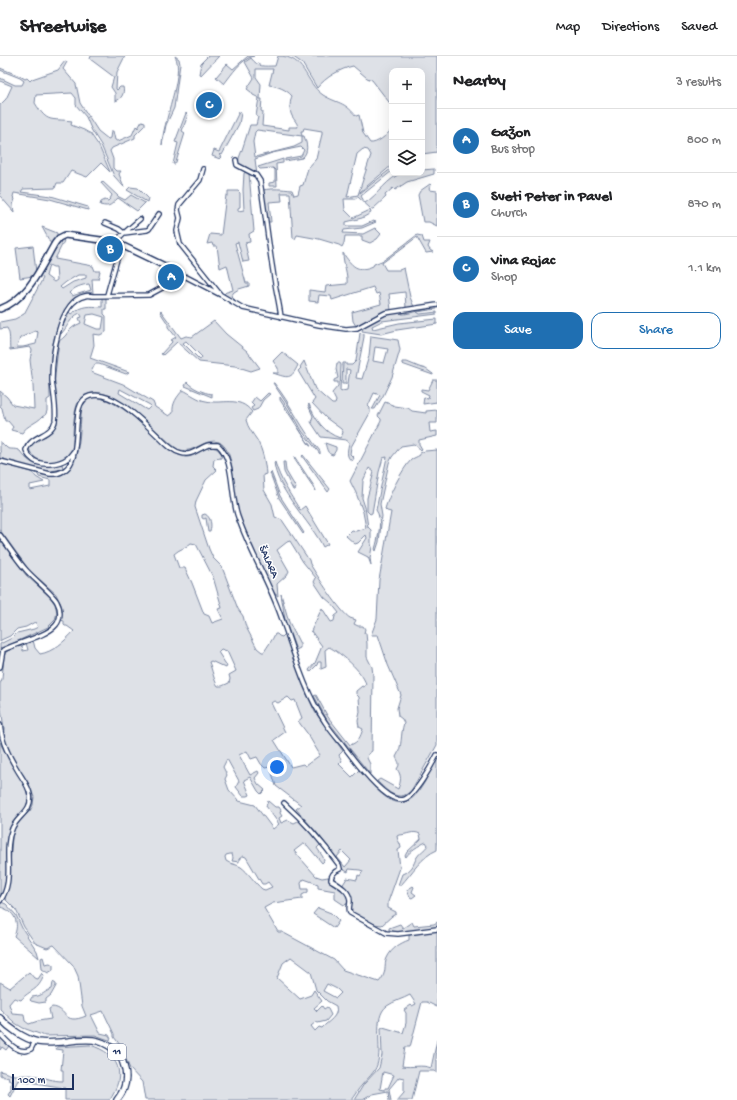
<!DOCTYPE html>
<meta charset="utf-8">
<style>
body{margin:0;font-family:"Gochi Hand",sans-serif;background:#f6f6f6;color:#202124}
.controls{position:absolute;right:12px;top:12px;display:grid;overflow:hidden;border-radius:8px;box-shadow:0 4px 16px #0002}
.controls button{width:36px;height:36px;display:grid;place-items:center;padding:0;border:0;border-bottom:1px solid #e0e0e0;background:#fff;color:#202124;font:20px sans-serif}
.scale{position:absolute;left:12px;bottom:10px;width:62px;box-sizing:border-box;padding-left:4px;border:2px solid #1b2f5e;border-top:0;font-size:11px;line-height:14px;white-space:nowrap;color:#1b2f5e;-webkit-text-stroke:3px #fff;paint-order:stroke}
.you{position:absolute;left:277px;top:711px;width:14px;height:14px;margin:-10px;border:3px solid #fff;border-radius:50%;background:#1a73e8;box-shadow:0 0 0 6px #1a73e833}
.badge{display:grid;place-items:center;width:26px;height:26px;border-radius:50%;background:#1f6fb2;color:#fff;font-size:13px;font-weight:700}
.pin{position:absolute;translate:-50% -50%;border:2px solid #fff;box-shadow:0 1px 4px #0006}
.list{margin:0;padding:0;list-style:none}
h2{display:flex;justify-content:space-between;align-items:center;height:52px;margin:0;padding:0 16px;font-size:17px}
h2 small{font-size:13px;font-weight:400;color:#757577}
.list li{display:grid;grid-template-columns:26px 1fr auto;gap:12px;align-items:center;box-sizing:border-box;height:64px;padding:0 16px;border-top:1px solid #e0e0e0}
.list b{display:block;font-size:15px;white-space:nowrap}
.list p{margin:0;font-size:13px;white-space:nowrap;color:#757577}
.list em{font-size:13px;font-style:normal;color:#757577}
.actions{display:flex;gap:8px;padding:12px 16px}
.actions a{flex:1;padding:9px 0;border:1px solid #1f6fb2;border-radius:12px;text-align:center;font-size:14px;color:#1f6fb2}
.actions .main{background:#1f6fb2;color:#fff}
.icon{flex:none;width:22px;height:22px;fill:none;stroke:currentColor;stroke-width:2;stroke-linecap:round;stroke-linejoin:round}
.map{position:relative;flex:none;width:437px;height:1044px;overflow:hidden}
header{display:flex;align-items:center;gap:24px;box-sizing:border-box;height:56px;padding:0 20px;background:#fff;border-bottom:1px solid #e0e0e0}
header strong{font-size:19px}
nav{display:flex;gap:22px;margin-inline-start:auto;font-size:14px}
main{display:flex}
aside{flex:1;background:#fff}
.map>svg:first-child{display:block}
.green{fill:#dee1e7;stroke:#7c88a2;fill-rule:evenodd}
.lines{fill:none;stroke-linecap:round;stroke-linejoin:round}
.street-casing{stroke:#1b2f5e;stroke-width:6}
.secondary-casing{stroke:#1b2f5e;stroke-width:8}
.primary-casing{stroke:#1b2f5e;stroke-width:8}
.street{stroke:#fff;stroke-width:3.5}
.secondary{stroke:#fff;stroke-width:5}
.primary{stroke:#fff;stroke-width:5.5}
.labels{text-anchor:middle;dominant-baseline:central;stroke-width:3;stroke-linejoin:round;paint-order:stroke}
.shield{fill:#fff;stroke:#5f6d8e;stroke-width:1}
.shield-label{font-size:10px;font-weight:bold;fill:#1b2f5e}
.street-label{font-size:11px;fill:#1b2f5e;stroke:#fff}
</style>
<header>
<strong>Streetwise</strong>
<nav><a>Map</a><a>Directions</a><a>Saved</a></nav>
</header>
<main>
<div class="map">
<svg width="437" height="1044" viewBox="0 0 437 1044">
<rect width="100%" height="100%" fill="#fff"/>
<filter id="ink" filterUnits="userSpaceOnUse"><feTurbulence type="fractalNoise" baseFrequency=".025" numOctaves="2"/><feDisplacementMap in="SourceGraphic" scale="8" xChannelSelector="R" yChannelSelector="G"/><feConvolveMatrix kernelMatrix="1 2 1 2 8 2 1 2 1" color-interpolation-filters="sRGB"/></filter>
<g filter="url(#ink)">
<!-- green -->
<path class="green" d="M91 0H125L117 16 116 33 117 34 120 31H123C125 37 121 44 115 45V37L111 31 114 21 90 3Z
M175 0 179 3 180 8 174 52 166 69 162 89C162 68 185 17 175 0Z
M208 0H219L201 19 199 18 201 7Z
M248 0H254C241 3 232 18 224 28L216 21 227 8 233 13Z
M278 0C306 0 304 26 323 39 338 48 344 45 356 60L359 59 363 77 370 87C377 88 387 79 392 73V109L360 136V137L392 112V115L361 140 365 147C378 139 388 121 403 117 408 116 416 117 422 117V114L434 113V118L407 126 395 134 393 132 385 139 386 141 373 153H371L358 141 355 143H344L345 154 353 162 370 154 371 157 362 162 346 166V170H362L373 165 376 166 362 172 344 174 343 177 363 178 375 172 381 178 377 183 370 187 362 184V180H345L344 187 342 191 339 189 319 183 297 179 295 183 293 182 290 137H281L282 145 269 146 271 166H267L263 134C273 132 282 133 292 134L294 139 298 138 300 130 303 129 308 112 316 103 322 78V75L304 72 303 75H301L302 80H304C307 88 309 96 302 102L285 105V103L301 100 304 94 301 91 272 97 255 103 257 119 238 109 239 102 242 94 250 69H256L258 61 256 60 259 42 253 39 251 36 247 33 254 22 245 6 251 2C259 12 263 10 275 10ZM256 13H273L269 29C277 30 286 33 292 40 290 44 289 55 292 60 294 64 297 66 298 71H289V74L262 70 263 56 261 55 262 43H260L261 28 256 21ZM257 74 302 80V87L294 91 255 101 253 86 255 76ZM363 93 368 94 371 99 358 139 347 141 357 98Z
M292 0H437V96L422 98V15H392V50L372 24 367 22 353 10C340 13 326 21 317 32L302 7Z
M65 5 67 6 63 13 76 28 80 47 98 75 108 83 110 82 111 75H113L115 84 118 85 132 79 136 70 138 72 142 65 145 66V69L135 79V82L112 92 110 95 113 103V112L116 115H121L119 118 124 131 114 120 101 89 92 75 86 61 76 49V42L72 37 36 39 35 47C48 68 50 62 72 65L71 69 84 74 89 77H90L99 90 110 116 101 107 87 121 71 115 63 127H57L55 132 23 133 21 136 51 140 88 151V154L50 143 14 137 13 141 15 143 13 149 14 156 0 140V49L6 43 12 30 0 25V22L15 29H22L24 25 20 22 0 14V12L20 20 25 23 27 22 30 25 32 23 58 14Z
M239 56 241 57 239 68 222 99 220 98 219 99 222 101 220 103 212 100 214 94 219 96Z
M186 57 188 59 182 75 185 77 176 106 175 108H173L178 87 175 86Z
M283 103V107L276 108 277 130H269V127L275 126V114L273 112 260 113 258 111Z
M247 116 249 117 254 175 249 178 250 186 245 187 249 205 243 206 238 186 235 187 246 227H249V230L239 233 234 236 231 240 235 244 234 245 226 241 224 238 226 236H227L233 234 227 209 220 212 217 190H213L212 187 207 188 210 178 221 179 226 139 228 140V135H238L240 137V151L238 152V155L244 154 243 134 244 117Z
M102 125 119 141 125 144 131 139 145 147 137 155 118 142C111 148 111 152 100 149L101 146 105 144 108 145 110 143 112 139 101 127Z
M430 128 431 129 429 132 430 134 437 135V170L429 166H423L418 139 420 135Z
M130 131 138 132 148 142 147 146 127 134Z
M42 171 57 177V181L52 190Z
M417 179 422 180 424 186H430L428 191 430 194 433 196 426 197 417 181 382 207 386 214H399L404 212 410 241 414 251 406 252 405 236 389 238 391 254 367 264 356 270 353 265 352 256 381 248 379 237 376 238 373 231 332 244 331 240 319 239 318 246 309 245V234L325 236 326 230 347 228C348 217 343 208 343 197 352 210 357 217 373 210L374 208 384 204Z
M62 183 64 185 55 203 93 210 95 215H100L98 223H92L93 237C85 236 82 238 76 243 50 264 49 310 50 342L47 344V355L45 360H43C37 367 27 369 22 377L11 374 13 371 8 365H5L2 352 0 350V335L7 341 13 349 34 353 33 329 30 304 32 294 30 291 10 294C9 286 11 279 7 272L0 273V266L15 263 24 258 42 224 43 222 38 220ZM49 209 53 211H56L57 224 54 226 46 220ZM78 219H86V222L73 226 62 233 60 231 66 226ZM89 228 91 234 72 240 69 237C75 231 81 229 89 228ZM35 275 38 276 36 288 23 291H17L20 282Z
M33 190 36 216 33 220 20 222 16 192Z
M102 241 106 242V253H104V258L106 260V276L100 279 93 278 94 289 90 302 129 316 126 318 99 308H95L91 316 123 328 153 346 155 351 169 360 173 357C172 347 177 341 183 334 190 337 198 344 206 345 222 349 239 339 252 356L246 364C248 372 253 378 257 384 263 395 265 406 266 418L263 419 264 434 272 448 275 461 282 464 309 504 310 508C316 518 341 557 350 562 352 563 354 563 356 564L354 568 358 570H363L365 573 364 577H366L367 588V601L372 611 373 619 372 695 368 698 367 702 370 708V718L327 664 314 640 316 639 328 661 350 689C359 686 360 681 363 673L359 671 358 665 360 656 359 641 356 638V635L362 630 364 631 366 628C362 615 341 597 329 591L325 594 326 611 321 613V606H318L317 609 310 616 309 614 315 607 322 590 311 575 322 552 331 566 334 565 335 560 339 557 331 547 324 541 314 526 316 522 303 506 290 485 287 486 277 494 289 515 287 519 277 528 278 540 275 538C270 530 267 522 263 513 252 490 239 466 235 440 233 426 234 393 219 386 205 381 195 398 179 394 159 381 111 322 85 340 82 342 78 345 77 349 73 361 73 376 73 389 69 409 33 412 29 392L31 388 35 385 49 378 57 368 54 336 55 318 59 285C70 278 66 273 81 267L79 262 82 261 80 257C70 261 68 271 61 278L62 271 68 260 66 259 68 255 71 258C82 249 89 250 102 251ZM94 258 104 261 102 273H97L85 268 87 259ZM120 333 150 349 151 350 147 354 119 337Z
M437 251V253L417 256 420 258 437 256V258L382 265 372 270 373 273 399 267 437 263V268L397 274 381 278 362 275 364 270C378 261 386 258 402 256V258H405Z
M161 255 181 282 186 280 192 281 214 265 226 278 247 295 260 312 251 315 235 310 199 306 177 286 163 299 161 298 172 286 171 284 176 281 168 271V268L160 256ZM186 285 202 301 200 304 183 287Z
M360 277 364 278V281L356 322 362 323 369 300 371 280 398 284 400 294 392 321 383 340 375 353H372L373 352 380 339 374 337 368 350 370 352V357L351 391 350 398 354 402 352 405C345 401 348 393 349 386L346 384 321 381 311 366 313 360 308 349 309 348C315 363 324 377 340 382L342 379 343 376 341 373 326 362 312 347 315 343 298 315 301 312 300 311 304 305 315 333 332 348H335L336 345 332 337 338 330V326H334V324L338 322 336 313 337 307H340L341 309 340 335 342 336V335L347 334 350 314 346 313V328H342L343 307H346V309H352L356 305ZM375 291 388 293 384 307 373 305Z
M282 296 298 309C291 324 288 322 273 317H278V312L273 305Z
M402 306H407L419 311 426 313 433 318V319L402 308Z
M433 324H437V346L423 348 424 341 428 342 429 339 421 335V333L428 334Z
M187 326C192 332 204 337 212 338V341L185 330Z
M274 327C291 348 302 374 320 395V398L302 375 289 351 273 327Z
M268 337 270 338 263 344 258 353 253 355 251 352 254 350 251 347 255 341 260 345Z
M92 341C118 341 152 377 170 394 175 397 179 400 185 401 199 402 210 381 222 398L221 402 214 403 213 410 217 414 206 424 196 445 195 451 209 493 213 502 222 511 238 553 243 560 246 571 257 592 262 596H264C268 589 272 585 275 578H277L279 580 282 581 285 578 304 632 315 656 343 695 339 699 342 705 339 708 352 721 359 714C375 731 397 764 419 735 426 725 431 713 437 702V794C422 800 412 817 401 829H398L402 818C414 813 412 810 417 801 420 796 425 794 428 789L426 786C418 790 411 794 406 801L405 800 407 796 421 783 420 778C413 774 407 779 399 779L397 780C397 785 401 787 401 792L398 794 400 812 388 846V852L396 856V858L392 860 382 869 374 868 352 857 350 854C351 842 353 838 342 830L347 822 357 824 358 819 360 820 363 815 360 814 349 813 348 816 344 814 340 810 336 801 318 778 296 753 301 749 276 730 270 711 265 712 261 708 257 701 251 703 247 695 239 699 250 719 258 715 259 717 255 722 258 728 265 734 261 738 258 735 250 721 244 724 250 739 248 740H243L236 731 239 725 227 703 223 711 227 719 225 723 229 734 239 745 255 749 273 773 279 768 266 750 268 745 275 751H279L281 754 280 757 282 760 279 762 281 767 288 764 294 767 298 765 300 761 321 788 317 792 323 801 324 805 322 807 307 789 303 788 294 795 316 820 322 822 328 821C334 831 343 831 349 843L347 848 344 849 335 843V835L318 832V828L304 823 301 827 302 833H308V836L302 839V843L273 847 264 852 278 876H282L334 904 343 914 379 926C388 916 383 910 387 902 391 893 400 887 409 884V879L437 875V951L427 946H422L410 991H405L402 1010C412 1012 422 1008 431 1012L437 984 436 1004H437V1017L434 1015H419L412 1044H397L404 1036V1022L399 1021 389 1033 391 1044H389L388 1035 372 1038 362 1044H354L364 1028 379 1012 382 999 381 972 383 971 403 977 406 967V957L404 954 411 949 412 950 416 948 410 939C403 943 394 945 387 950 372 961 383 993 377 1009 375 1016 367 1023 362 1029 358 1033 355 1039 351 1044H145L142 1026 130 1013 120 989 114 981V978L103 955 91 959 100 977 109 979 111 983 109 984 95 979 45 980 23 972 15 967 0 953V926L10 932 29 916 34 922 38 923 42 917 44 919C38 936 30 933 21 944L14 942 9 948 12 957 24 958 25 965 29 968 38 965 51 963 49 953 52 951C68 952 62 970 86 960L82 950 78 920 73 909 54 889 47 892 35 887 24 871 16 854 5 843 9 824 12 781 16 769 30 755 33 749 34 741 29 729 7 694 3 681 4 673 0 645V628L2 623 4 600 6 596 12 592 22 590 23 595 28 594 26 587 33 584 35 592 40 598C53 596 65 585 74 575L67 570H65L64 569V565L61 564V549L56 538 29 514 0 474V407L32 416 36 421 44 426 30 429V434L50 430V424L39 421 37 417C43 419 51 422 58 420 83 413 79 370 82 350L85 345ZM191 487 196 488 213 521 222 552 218 553 223 563 212 567 209 560 204 558 192 527 185 512H179L174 498C179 493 186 492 191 487ZM221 593 227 595 236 615 229 619 230 623 229 627 222 630H218C214 625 212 613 209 606L211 605 226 612 227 610 218 596ZM288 641 292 645 295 644 302 662 298 665 307 677 320 699 305 710 303 708 291 711 274 684 285 676 271 647 274 645 278 647ZM342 795 351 804 345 811 337 801ZM230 798H232L233 802 232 805 239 806V803L243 800 246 801 262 828H265L268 826 272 831 265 834 262 833C255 827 248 816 241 811 236 808 230 808 226 805L225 801 226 799ZM291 901 311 916 316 934 327 945 336 950C339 961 328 965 322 972L319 971 315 975 311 970 316 966 318 967 326 965 331 959 327 951 324 953 322 950 317 955 314 952 322 945 314 934 311 939 300 943 277 922 283 907ZM327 928 337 933 341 937 336 942 323 935ZM383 1016 394 1019 388 1032H385V1034L380 1033Z
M280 341C292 356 298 375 311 390H310L280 344Z
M385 346 395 350 408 352 412 355 426 357V355L437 354V367H429L430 376 437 375V380L419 384V388L422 393 421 394 414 388 401 390 392 401 389 407 380 448 382 460 379 486 376 495 375 493C378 483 383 463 376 454L387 401 383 402 379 416 372 457 370 458 367 455V442L374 416 369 412 363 425 362 442 365 451 368 471 371 474V488L372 491 370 502 371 509 368 501 358 496 367 482 366 479 358 487 355 488 346 480 352 474 356 475 366 472 363 456 356 437 350 425 381 365V363L378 360Z
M0 385C2 387 5 390 7 392 11 394 16 392 20 395 23 399 26 403 31 406 40 412 52 410 62 408L63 412C43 421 20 405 0 403V398L1 397 0 395Z
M325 387 336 391V394L333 399C327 398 327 393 325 387Z
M437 394V689L411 735C398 747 387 735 377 725L380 723 398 733C401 725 402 720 397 713 401 707 398 706 396 701 403 690 400 679 404 667L402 663 398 660 397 652 401 639 388 609 378 579H371L377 563 379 524 391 456 387 455 385 453C388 441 402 413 411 404 413 402 417 401 420 399V397L425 395Z
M303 399 330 433 328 436 302 400Z
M294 400 314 430 316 435 295 404Z
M274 406H275C280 424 290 438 300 454L305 450 328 488 323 491C311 466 276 434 274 406Z
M283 406H285L286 415 296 432 295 434H293L284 416Z
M271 416 280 440 304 477 303 478 279 442 270 417Z
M205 458C211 461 212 469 210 476H208L206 462 204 463 202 462V459Z
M0 484 26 519 50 541 55 548 57 556 55 564 48 571 5 591 0 596V588L12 582 17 577 34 573 38 571 35 566 26 571 17 573 10 580 1 584 0 586Z
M281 538 289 566 300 588V592L296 594 285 564Z
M0 686C6 701 27 727 28 741 30 754 15 760 10 771 2 790 12 827 0 841Z
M413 830 414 831 412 836 416 839 412 842 410 841 407 834Z
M1 846 6 848 16 859 22 872 37 895 39 902 14 880C20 867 15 855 0 851V847Z
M318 852 331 857 339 865 334 872 313 858Z
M412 866 414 870 434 868 437 866V872L396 876 389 874V872L400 868 403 872Z
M43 901 45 908 50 907 53 909V914L48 917 42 913 41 902Z
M53 926 56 928V930L51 939 46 943V946L39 947 31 945 30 944 32 941C44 940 44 935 52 933Z
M0 980 9 990 6 994 2 991 0 994Z
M90 989C120 998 127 1019 109 1044H65V1032L18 1024 10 1040 8 1038 11 1033V1024H9L8 1020 4 1021 0 1019V1015C5 1016 10 1019 15 1019 23 1020 29 1018 38 1020 47 1022 52 1025 63 1025V1014H61L63 994 56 993 57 991Z"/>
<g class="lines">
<!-- street casing -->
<g class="street-casing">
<path id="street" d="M236 104 237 109 256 119 260 125C265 155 268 185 273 215 275 231 279 245 281 261
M203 113 200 124 179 149 178 154 180 162 177 175 180 188 220 238
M105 167 119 173 124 177 140 163
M115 186 124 177 147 174 149 173 159 158
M107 239 121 189
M74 395C72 397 70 400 68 402 59 409 39 411 31 402 28 400 27 397 26 394 31 379 52 380 55 365 57 353 53 336 52 324 52 303 58 245 85 240 87 239 91 240 94 240L149 239 162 232 171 213 221 239 243 252 319 269 346 273 357 272 385 257 437 249
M0 405 50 418C93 419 63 347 90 340 114 334 143 366 159 381 165 387 172 395 181 397 192 401 199 391 209 389 212 389 215 389 218 389 235 404 230 440 238 461 249 493 267 523 279 555 293 592 303 633 325 666 330 674 336 681 342 688 354 704 372 728 388 739 393 742 400 745 405 743 415 739 432 709 437 699
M0 479C9 491 17 504 27 515 34 523 54 539 57 546 61 553 61 563 56 569 47 580 17 587 3 594L0 611
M0 669C2 687 9 700 18 715 22 722 29 730 30 739 33 755 17 760 12 773 2 796 16 824 0 845
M284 747C305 766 323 787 339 809L340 813C335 815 331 818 331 824 339 829 350 835 350 845 350 850 348 852 350 857L386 877 398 878 437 873
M0 978C8 986 19 1000 31 993L35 985"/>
</g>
<!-- secondary casing -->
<g class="secondary-casing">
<path id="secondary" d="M0 253C28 243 41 211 55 187L59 182 65 179 115 186 171 213"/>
</g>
<!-- primary casing -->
<g class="primary-casing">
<path id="primary" d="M0 962C9 972 24 983 38 986 57 989 75 982 93 984 107 986 121 996 124 1010 128 1022 125 1034 117 1044"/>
</g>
<!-- street -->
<use href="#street" class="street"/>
<!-- secondary -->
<use href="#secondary" class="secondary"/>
<!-- primary -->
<use href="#primary" class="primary"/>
</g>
</g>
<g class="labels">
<!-- shield labels -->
<rect class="shield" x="108" y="988" width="18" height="16" rx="3"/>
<g class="shield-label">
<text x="117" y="996">11</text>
</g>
<!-- street labels -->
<g class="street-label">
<text transform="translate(268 506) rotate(66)">ŠALARA</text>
</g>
</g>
</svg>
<div class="controls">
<button>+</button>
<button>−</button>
<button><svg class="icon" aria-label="layers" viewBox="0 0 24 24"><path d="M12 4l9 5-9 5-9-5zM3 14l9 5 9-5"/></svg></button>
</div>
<div class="scale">100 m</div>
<div class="you"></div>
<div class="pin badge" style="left:171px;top:221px">A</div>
<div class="pin badge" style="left:110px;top:193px">B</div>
<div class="pin badge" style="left:209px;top:49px">C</div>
</div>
<aside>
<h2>Nearby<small>3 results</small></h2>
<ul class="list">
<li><span class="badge">A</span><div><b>Gažon</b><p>Bus stop</p></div><em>800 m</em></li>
<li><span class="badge">B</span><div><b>Sveti Peter in Pavel</b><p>Church</p></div><em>870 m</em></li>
<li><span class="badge">C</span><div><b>Vina Rojac</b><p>Shop</p></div><em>1.1 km</em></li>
</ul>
<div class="actions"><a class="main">Save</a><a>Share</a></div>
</aside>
</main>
